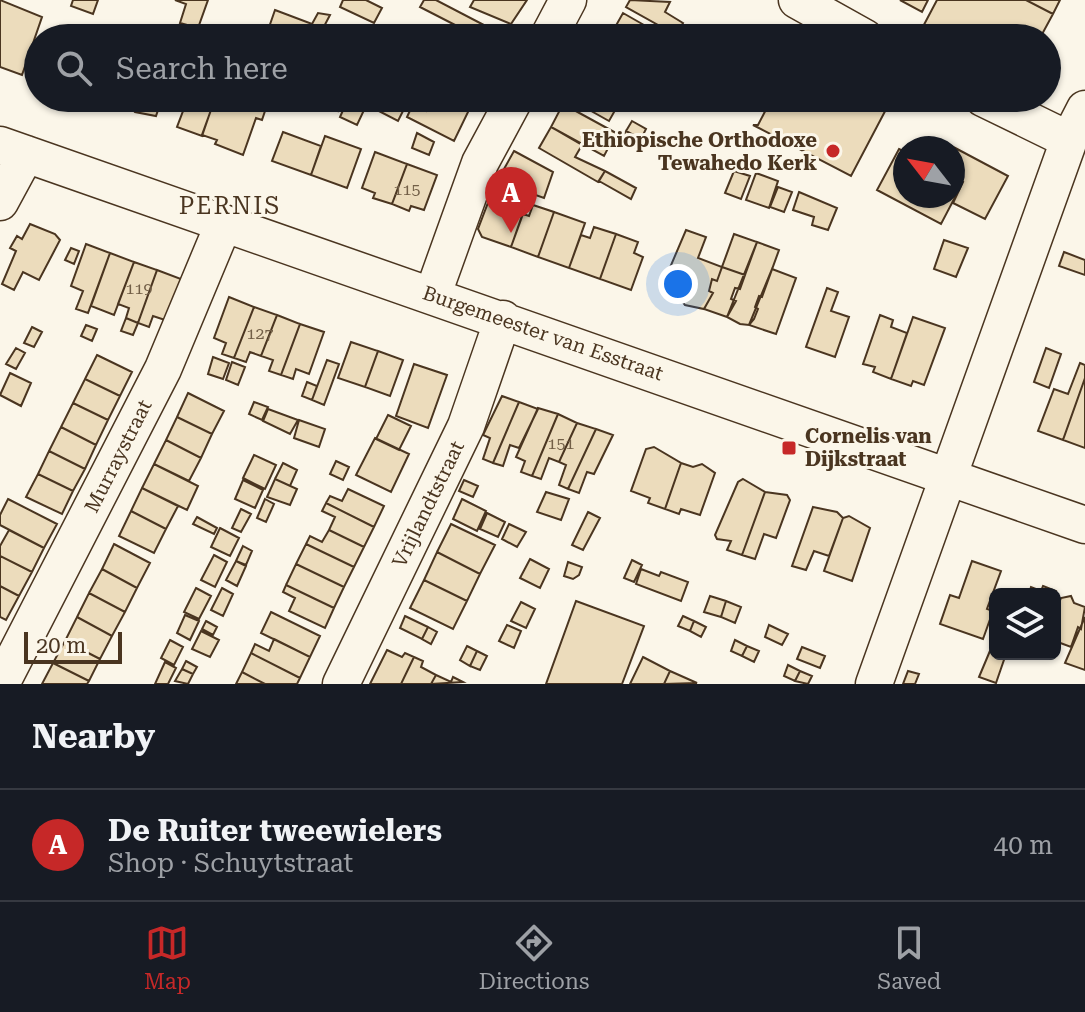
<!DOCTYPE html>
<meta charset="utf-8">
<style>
body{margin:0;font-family:"Roboto Serif",serif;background:#20242c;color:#f1f3f6}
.controls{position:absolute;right:24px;bottom:24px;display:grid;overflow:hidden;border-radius:12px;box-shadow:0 2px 6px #0004}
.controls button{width:72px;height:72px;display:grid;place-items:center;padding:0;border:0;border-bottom:2px solid #363941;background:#171b24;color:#f1f3f6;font:40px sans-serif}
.compass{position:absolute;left:893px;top:136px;width:72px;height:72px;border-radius:50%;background:#171b24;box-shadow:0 2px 6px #0004;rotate:301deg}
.scale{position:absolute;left:24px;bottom:20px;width:98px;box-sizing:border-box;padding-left:8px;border:4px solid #4a3520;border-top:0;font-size:22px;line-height:28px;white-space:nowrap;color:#4a3520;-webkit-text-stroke:6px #fbf6e9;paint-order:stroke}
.you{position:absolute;left:678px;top:284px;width:28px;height:28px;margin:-20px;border:6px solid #fff;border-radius:50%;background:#1a73e8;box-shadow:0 0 0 12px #1a73e833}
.badge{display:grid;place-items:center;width:52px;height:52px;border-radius:50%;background:#c62828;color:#fff;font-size:26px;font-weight:700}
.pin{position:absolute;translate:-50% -66px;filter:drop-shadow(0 2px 4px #0008)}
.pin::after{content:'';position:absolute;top:42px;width:28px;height:24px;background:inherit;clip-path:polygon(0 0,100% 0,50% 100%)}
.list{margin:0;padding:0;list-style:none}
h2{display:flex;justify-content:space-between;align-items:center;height:104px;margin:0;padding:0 32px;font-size:34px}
h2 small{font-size:26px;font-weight:400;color:#9ea1a6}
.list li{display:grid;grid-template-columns:52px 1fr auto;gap:24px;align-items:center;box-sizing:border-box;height:112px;padding:0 32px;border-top:2px solid #363941}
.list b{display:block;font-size:30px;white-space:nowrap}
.list p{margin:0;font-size:26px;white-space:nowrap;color:#9ea1a6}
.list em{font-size:26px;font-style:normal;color:#9ea1a6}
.icon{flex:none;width:44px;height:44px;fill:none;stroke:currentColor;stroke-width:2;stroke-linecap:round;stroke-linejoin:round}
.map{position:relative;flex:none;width:1085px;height:684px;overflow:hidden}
.search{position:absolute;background:#171b24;box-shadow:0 2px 6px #0004;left:24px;right:24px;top:24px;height:88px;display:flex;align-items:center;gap:20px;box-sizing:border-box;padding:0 28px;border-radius:44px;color:#9ea1a6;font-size:30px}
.sheet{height:216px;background:#171b24}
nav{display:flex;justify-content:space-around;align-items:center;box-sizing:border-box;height:112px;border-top:2px solid #363941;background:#171b24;font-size:22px;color:#9ea1a6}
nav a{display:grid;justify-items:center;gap:4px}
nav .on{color:#c62828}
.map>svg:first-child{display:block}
.building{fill:#ecdcbc;stroke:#4a3520;stroke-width:2}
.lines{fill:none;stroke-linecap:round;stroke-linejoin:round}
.minor-casing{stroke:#4a3520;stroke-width:39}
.minor{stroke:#fbf6e9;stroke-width:36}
.poi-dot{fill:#c62828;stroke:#fbf6e9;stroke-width:3}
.labels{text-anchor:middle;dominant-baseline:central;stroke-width:6;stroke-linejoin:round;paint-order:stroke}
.number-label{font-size:16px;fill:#725f47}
.poi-label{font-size:20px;font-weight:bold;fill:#4a3520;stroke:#fbf6e9;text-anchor:end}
.street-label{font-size:20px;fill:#4a3520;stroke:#fbf6e9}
.quarter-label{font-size:24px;letter-spacing:2px;fill:#4a3520;stroke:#fbf6e9}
</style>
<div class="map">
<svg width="1085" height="684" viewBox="0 0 1085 684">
<rect width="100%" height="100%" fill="#fbf6e9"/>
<!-- building -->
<path class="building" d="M0 0 42 17 22 75 0 67Z
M73 0H98L93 14 71 6Z
M175 0H208L198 28 180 23 186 4Z
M343 0H366L382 8 374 23 340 7Z
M424 0H436L505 36 456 38 461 28 420 7Z
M474 0H527L511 24 470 7Z
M630 0 670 2 665 12 683 23 676 35 626 7Z
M900 0H928L922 12Z
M937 0H1026L1053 14 1040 38H922L918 36Z
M1026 0H1060L1053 14Z
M275 10 312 24 318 13 330 15 318 38H282L267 33Z
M623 13 658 33 655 38H609Z
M73 27 98 36 97 38H69Z
M767 27 787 37V38H761Z
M1047 45 1053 48 1059 66 1047 88Z
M105 98H133L126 109Z
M133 98H162L156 116 135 112 130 107Z
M188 98H215L202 136 177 127Z
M319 98H346L338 111Z
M378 98 404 109 398 121 373 108Z
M433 98H446L469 110 454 141 407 117 413 104 426 111Z
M446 98H475L469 110Z
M568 98H622L609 121Z
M772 98H876L886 103 892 98 851 176 753 125H758Z
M215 99H269L262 120 256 118 243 155 215 144 217 140 202 135Z
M348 99 365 108 357 125 340 117Z
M563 104 616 133 604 156 551 127Z
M632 121 646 129 641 139 626 131Z
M551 127 582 145 575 157 605 171 598 182 539 148Z
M626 131 641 139 636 148 621 140Z
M283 132 321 146 311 175 272 161Z
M417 133 434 142 429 155 412 148Z
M325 136 361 149 347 188 311 175Z
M942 141 1008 176 985 219 953 203 963 182 953 177V148H938Z
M899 149 905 152V196H953V177L963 182 941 224 877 190Z
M514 151 553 172 544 198 530 193 511 247 482 237 478 229 494 187Z
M375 152 407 164 392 204 373 198 375 193 362 188Z
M407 164 437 175 424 210 411 206 409 211 392 204Z
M605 171 636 188 631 199 599 181Z
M734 171 750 176 741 199 725 193Z
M756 173 778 181 769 208 746 200Z
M778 187 792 192 784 212 770 207Z
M799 192 837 208 828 230 812 225 814 217 793 210Z
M533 205 554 212 538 257 511 247 523 214 529 216Z
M554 212 585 223 569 268 538 257Z
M30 224 55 234 60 240 39 280 23 272 14 290 2 284 16 251 10 248 17 236 22 239Z
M594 227 616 234 600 279 569 268 581 235 590 238Z
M686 230 706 237 698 258 722 267 717 281 712 279 709 291 713 293 704 309 685 305 682 301 685 291 663 284Z
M616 234 638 242 634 253 643 257 631 290 600 279Z
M734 234 757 242 745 275 722 267Z
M944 240 968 248 956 277 934 269Z
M757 242 779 250 762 297 759 296 755 307 758 309 754 319 749 325 740 324 727 317Z
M86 244 110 253 88 313 76 309 83 291 71 286Z
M71 248 79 251 74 264 65 260Z
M1064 252 1085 260V275L1059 266Z
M110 253 134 262 114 315 91 306Z
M134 262 157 270 138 323 126 318 129 308 118 304Z
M722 267 745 275 740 289 735 288 731 299 736 301 727 317 704 309 713 293 709 291 712 279 717 281Z
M772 269 796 278 776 334 749 325Z
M157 270 181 279 165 320 153 316 149 327 138 323Z
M827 288 838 292 831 311 849 317 835 357 806 347Z
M229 297 254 307 234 358 222 354 226 343 214 338Z
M254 307 277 315 261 356 250 352 246 362 234 358Z
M277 315 300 324 281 375 269 371 273 360 261 356Z
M880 315 893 320 891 327 907 333 891 379 873 372 875 367 863 364Z
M913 317 945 328 924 385 913 381 911 386 891 379Z
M126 318 138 323 133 335 121 331Z
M300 324 324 332 309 374 296 369 293 379 281 375Z
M86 325 97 329 92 341 81 336Z
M32 327 42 332 34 347 24 343Z
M351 342 378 351 365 387 338 378Z
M16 348 25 353 16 369 6 364Z
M1046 348 1061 354 1049 388 1034 382Z
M378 351 403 360 390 396 365 387Z
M97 355 132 372 120 396 85 379Z
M213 357 229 363 223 379 208 374Z
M327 360 339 364 324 405 312 400Z
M232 362 245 367 238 385 226 380Z
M1080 363 1085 365V378L1063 440 1038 431 1054 389 1068 394Z
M414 364 447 375 428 428 396 416Z
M10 373 31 383 21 406 0 395Z
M1085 378V448L1063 440Z
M85 379 120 396 108 420 73 403Z
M307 382 317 386 312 400 302 396Z
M188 393 224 411 212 434 177 417Z
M502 396 519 402 493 463 483 459 490 438 483 435Z
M254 402 268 407 262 420 249 414Z
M519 402 538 409 519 448 510 445 503 466 493 463Z
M73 403 108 420 96 445 61 427Z
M538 408 558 414 532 476 521 472 525 461 516 457Z
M268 409 298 420 290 434 263 421Z
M558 414 577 423 559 462 549 458 541 479 532 476Z
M388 415 411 426 399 450 376 439Z
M177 417 212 434 201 458 166 440Z
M299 420 325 429 319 447 294 438Z
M577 423 596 429 568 489 559 485 566 465 559 462Z
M61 427 96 445 85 469 49 451Z
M596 429 613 435 594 474 587 472 579 493 568 489Z
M375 438 409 454 391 492 356 475Z
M166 440 201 458 189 481 154 464Z
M654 447 681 463 665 509 648 503 650 498 631 491 646 449Z
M49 451 85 469 73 491 38 474Z
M254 455 276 465 265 489 243 478Z
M336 461 349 467 343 480 330 474Z
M283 463 297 470 290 486 275 479Z
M681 463 693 467 702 464 715 473 700 515 681 509 679 514 665 509Z
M154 464 198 486 187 510 142 488Z
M38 474 73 491 62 514 26 497Z
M275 479 297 489 290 505 267 497Z
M743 479 765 492 742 555 727 550 731 541 717 539 715 535 738 482Z
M243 480 263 490 255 508 235 499Z
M464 480 478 486 473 497 459 491Z
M142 488 178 506 166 529 131 511Z
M348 489 384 506 374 527 326 503 330 496 342 501Z
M546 492 569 499 561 520 537 512Z
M765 492 787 495 790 500 776 538 764 534 755 559 742 555Z
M8 499 57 524 44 548 0 525V515Z
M265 499 274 504 266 522 257 518Z
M462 499 486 511 477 531 453 519Z
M326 503 374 527 364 547 329 530 335 517 322 511Z
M813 507 837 512 843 518 829 556 814 551 806 570 792 566Z
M241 509 251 514 241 532 232 528Z
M131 511 166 529 154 553 119 536Z
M588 512 600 518 583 550 572 545Z
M487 513 505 522 498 537 480 529Z
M849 516 870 528 852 581 824 571 843 518Z
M197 517 217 528 214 534 193 524Z
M451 524 495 545 480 574 437 552Z
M509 524 526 532 517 547 502 539Z
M220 528 239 538 230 556 211 547Z
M9 530 44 548 32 572 0 556V546Z
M329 530 364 547 354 567 306 544 310 536 322 542Z
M114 544 150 563 137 588 102 569Z
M306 544 354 567 344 587 296 564Z
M243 546 252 551 246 565 236 561Z
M437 552 480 574 467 601 424 580Z
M214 555 227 562 215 587 201 580Z
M0 556 32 572 19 596 0 586Z
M530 559 549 569 540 588 520 578Z
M632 560 642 565 634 582 624 578Z
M236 561 246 566 237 586 226 580Z
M972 561 1001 571 987 609 993 611 983 639 940 624 950 595 959 598Z
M568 562 582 567 579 575 573 579 564 576Z
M296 564 344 587 334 608 286 585Z
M102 569 137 588 125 612 89 593Z
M641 569 659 576 661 572 688 582 681 601 636 584Z
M424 580 467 601 453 629 410 608Z
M286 585 334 608 325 628 289 611 295 598 283 592Z
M0 586 19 596 6 620 0 617Z
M1043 586 1056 591 1055 594H1029L1031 587 1041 591Z
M196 588 211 596 199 619 184 612Z
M222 588 233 594 223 616 211 610Z
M89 593 125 612 112 636 77 617Z
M710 596 726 601 721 617 704 612Z
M1071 596 1074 603 1085 607 1081 629 1078 627 1071 647 1055 641V613L1061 598Z
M576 601 644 626 622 684H546Z
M726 601 741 607 735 623 721 617Z
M521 602 535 609 526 628 511 621Z
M271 612 320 636 310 657 261 633Z
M185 615 199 621 190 640 177 633Z
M405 616 428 627 422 639 400 628Z
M683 616 694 621 690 631 678 626Z
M77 617 112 636 100 659 65 641Z
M1085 617V670L1065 663Z
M206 621 217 627 213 635 202 629Z
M694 621 706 627 701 637 690 631Z
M507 625 521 631 514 648 499 641Z
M769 625 788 634 782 645 765 637Z
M428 627 437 632 431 644 422 639Z
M201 631 219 640 210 657 192 649Z
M274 639 310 657 300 678 251 653 255 644 269 651Z
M995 639V654H1006L996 683 979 677Z
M170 640 183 647 174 665 161 658Z
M735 640 747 646 742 656 731 651Z
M65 641 100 659 89 681 53 663Z
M467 646 477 651 470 666 460 660Z
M747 646 759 651 754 662 742 656Z
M802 647 825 656 820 668 797 659Z
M387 650 402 657 405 653 414 657 401 684H370Z
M477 651 487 656 480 670 470 666Z
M251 653 300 678 297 684H265L242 672Z
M414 657 423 661 421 667 436 675 431 684H401Z
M643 657 670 671 664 684H630Z
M186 661 197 667 193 674 182 669Z
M165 662 176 668 168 684H155Z
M53 663 89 681 87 684H42Z
M788 665 800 671 795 681 784 676Z
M182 669 193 674 188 684 175 681Z
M670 671 697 683 664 684Z
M800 671 812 676 808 684 795 681Z
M908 671 919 674 915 684H903Z
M242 672 265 684H236Z
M436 675 451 682 453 677 463 682 431 684Z"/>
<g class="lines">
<!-- minor casing -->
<g class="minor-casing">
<path id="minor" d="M797 0 865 38
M548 38 568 0
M983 98 1069 140
M0 145 1085 525
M0 202 26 154
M433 294 480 163 515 98
M1 684 163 369 224 223
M341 684 466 426 503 319
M874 684 1069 140 1085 109"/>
</g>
<!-- minor -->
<use href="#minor" class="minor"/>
</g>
<!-- markers -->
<g class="poi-dot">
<circle cx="833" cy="151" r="8"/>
<rect x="781" y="440" width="16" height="16" rx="4"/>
</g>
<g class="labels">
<!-- number labels -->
<g class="number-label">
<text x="407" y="189">115</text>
<text x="139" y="288">119</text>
<text x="260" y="333">127</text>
<text x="561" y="443">151</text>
</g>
<!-- poi labels -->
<g class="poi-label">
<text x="817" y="140">Ethiopische Orthodoxe<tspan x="817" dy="23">Tewahedo Kerk</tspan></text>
<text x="805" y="436" text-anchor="start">Cornelis van<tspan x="805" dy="23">Dijkstraat</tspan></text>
</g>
<!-- street labels -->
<g class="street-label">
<text transform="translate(543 333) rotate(19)">Burgemeester van Esstraat</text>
<text transform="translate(118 456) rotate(-63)">Murraystraat</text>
<text transform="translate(428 504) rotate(-64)">Vrijlandtstraat</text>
</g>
<!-- quarter labels -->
<g class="quarter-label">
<text x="230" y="206">PERNIS</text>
</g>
</g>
</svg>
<div class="controls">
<button><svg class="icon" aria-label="layers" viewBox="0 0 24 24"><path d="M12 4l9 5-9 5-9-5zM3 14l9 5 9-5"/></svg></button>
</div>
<svg class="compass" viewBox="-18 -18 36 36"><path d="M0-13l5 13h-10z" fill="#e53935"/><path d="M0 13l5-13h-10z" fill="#9ea1a6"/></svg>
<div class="scale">20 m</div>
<div class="you"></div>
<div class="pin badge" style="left:511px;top:233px">A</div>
<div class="search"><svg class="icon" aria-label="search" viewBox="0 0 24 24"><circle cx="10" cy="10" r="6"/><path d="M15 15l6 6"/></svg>Search here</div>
</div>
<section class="sheet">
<h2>Nearby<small></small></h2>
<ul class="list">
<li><span class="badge">A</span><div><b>De Ruiter tweewielers</b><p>Shop · Schuytstraat</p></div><em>40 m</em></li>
</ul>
</section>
<nav>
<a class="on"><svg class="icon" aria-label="map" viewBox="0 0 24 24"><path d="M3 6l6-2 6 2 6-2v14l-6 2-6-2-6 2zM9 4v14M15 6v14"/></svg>Map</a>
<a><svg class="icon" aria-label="directions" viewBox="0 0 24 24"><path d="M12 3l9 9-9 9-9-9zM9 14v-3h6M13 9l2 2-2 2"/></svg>Directions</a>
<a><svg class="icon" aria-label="saved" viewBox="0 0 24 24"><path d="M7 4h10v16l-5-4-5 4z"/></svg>Saved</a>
</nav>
